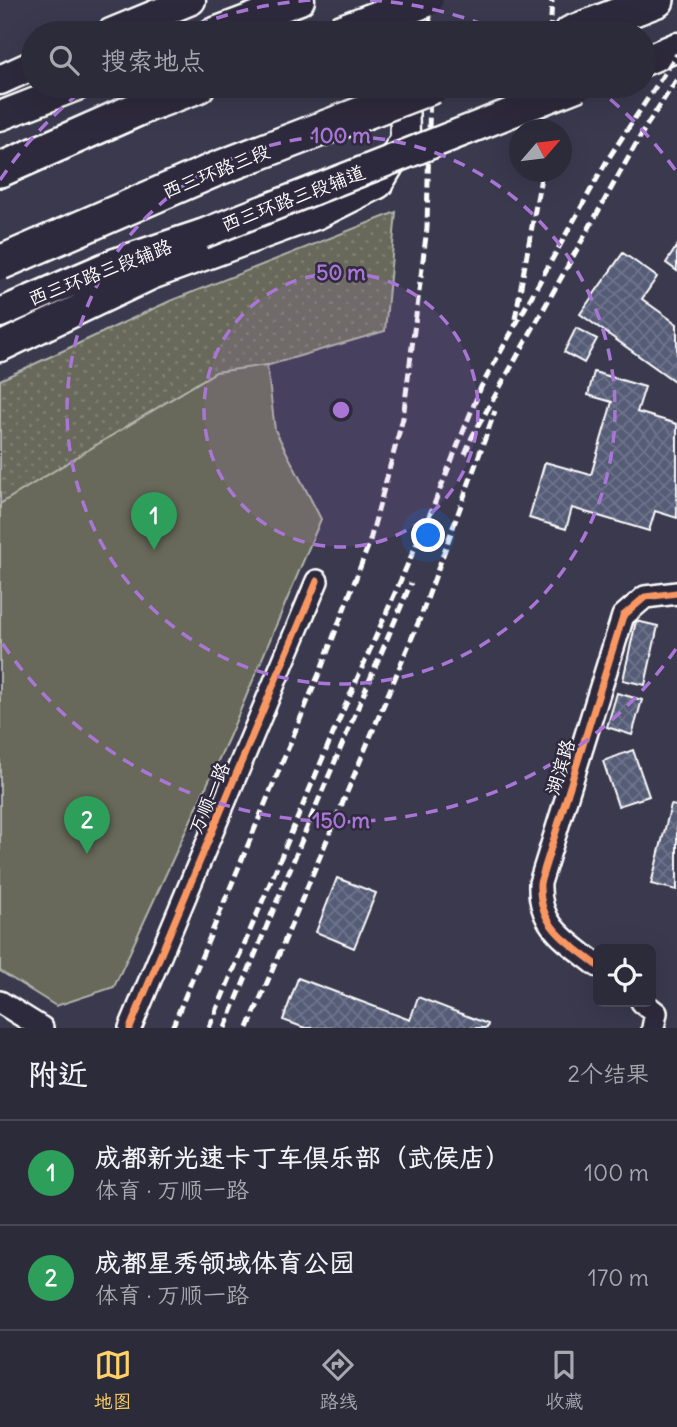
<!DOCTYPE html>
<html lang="zh">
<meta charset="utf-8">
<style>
body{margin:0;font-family:Delius,"LXGW WenKai TC",sans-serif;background:#343342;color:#f1f3f6}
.controls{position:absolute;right:21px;bottom:21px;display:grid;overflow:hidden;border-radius:10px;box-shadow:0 7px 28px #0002}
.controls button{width:63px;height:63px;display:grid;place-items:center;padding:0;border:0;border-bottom:2px solid #484754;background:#2c2b3a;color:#f1f3f6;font:35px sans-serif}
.compass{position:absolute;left:509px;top:119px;width:63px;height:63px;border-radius:50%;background:#2c2b3a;box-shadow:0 7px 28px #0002;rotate:62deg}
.you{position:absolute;left:429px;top:536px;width:24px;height:24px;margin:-18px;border:5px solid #fff;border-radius:50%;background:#1a73e8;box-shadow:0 0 0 10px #1a73e833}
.badge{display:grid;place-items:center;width:46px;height:46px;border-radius:50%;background:#ffd166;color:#fff;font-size:23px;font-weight:700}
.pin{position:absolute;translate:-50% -58px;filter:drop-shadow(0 2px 4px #0008)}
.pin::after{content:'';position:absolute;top:37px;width:24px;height:21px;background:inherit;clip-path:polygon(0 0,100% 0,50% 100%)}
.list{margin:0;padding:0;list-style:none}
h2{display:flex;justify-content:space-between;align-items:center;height:91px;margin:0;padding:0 28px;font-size:30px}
h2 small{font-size:23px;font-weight:400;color:#a6a7af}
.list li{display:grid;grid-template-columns:46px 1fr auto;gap:21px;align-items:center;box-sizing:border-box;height:105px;padding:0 28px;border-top:2px solid #484754}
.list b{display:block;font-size:26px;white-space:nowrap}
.list p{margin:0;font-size:23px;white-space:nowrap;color:#a6a7af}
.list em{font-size:23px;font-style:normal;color:#a6a7af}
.icon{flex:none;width:38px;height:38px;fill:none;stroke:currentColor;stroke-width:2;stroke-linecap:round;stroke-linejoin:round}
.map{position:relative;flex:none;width:677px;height:1028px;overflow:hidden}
.search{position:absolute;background:#2c2b3a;box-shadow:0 7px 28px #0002;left:21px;right:21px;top:21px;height:77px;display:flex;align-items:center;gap:18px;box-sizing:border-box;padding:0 24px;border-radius:38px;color:#a6a7af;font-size:26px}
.sheet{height:301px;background:#2c2b3a}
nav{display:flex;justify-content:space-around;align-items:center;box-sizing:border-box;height:98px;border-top:2px solid #484754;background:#2c2b3a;font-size:19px;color:#a6a7af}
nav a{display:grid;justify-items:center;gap:4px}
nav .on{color:#ffd166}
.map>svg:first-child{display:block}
.grass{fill:url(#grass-dots);stroke:#b3b4ac;stroke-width:2}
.garden{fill:#67695a;stroke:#b3b4ac;stroke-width:2}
.building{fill:url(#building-cross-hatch);stroke:#fff;stroke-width:2}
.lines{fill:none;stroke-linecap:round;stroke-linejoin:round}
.minor-casing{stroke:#fff;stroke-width:26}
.secondary-casing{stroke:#fff;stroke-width:33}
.trunk-casing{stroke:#fff;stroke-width:38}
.minor{stroke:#2f2a3d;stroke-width:21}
.secondary{stroke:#2f2a3d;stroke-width:28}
.trunk{stroke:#2f2a3d;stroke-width:33}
.rail{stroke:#fff;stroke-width:5;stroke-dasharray:10 5;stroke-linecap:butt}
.secondary-bridge-casing{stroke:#fff;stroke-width:33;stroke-linecap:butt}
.trunk-bridge-casing{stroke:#fff;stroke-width:38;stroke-linecap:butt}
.secondary-bridge{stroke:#2f2a3d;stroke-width:28}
.trunk-bridge{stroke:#2f2a3d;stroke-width:33}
.cycleway-casing{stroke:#2f2a3d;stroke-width:11}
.cycleway{stroke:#f99763;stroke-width:7}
.ring{fill:none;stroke:#a976d5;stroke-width:3.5;stroke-dasharray:12 9}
.labels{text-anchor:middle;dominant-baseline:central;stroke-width:5;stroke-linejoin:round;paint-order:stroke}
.street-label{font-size:19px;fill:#fff;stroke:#2f2a3d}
.centre{fill:#a976d5;stroke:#2f2a3d;stroke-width:3.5}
.ring-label{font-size:21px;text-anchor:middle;font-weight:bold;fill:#a976d5;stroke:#2f2a3d;stroke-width:5;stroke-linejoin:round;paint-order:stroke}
</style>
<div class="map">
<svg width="677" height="1028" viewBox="0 0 677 1028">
<defs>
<pattern id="grass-dots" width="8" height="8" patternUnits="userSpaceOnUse" patternTransform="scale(1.75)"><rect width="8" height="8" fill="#67695a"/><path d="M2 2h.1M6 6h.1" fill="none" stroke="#7e8073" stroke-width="1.8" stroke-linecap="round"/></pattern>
<pattern id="building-cross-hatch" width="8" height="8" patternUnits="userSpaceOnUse" patternTransform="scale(1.75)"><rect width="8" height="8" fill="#555b76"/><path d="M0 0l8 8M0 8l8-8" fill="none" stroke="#6e748b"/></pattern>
</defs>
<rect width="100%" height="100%" fill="#3a394e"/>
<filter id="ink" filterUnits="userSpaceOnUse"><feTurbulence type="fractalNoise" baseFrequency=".0143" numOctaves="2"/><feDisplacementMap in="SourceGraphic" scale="14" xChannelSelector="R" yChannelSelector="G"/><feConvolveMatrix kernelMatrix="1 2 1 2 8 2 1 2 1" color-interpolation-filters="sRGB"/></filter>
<g filter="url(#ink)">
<!-- grass -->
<path class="grass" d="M396 212 385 331 259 368 216 372 0 504V380L170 301Z"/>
<!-- garden -->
<path class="garden" d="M267 365 275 430 321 519 229 737 114 987 56 1006 0 971V504L216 372Z"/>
<!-- building -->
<path class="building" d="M677 246V271L666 263Z
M623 253 657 277 642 299 677 324V383L580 314Z
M576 328 597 339 584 363 564 352Z
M594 372 645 387 637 412 677 424V518L655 511 649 531 572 508 566 529 529 518 545 462 591 475 612 402 588 395Z
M636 621 658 626 645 685 623 680Z
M617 693 642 700 632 735 607 727Z
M633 750 649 796 618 806 603 761Z
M671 805 677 806V890L651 884Z
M337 878 376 893 354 948 316 932Z
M298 978 410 1020 418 997 488 1024 487 1028H305L283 1020Z"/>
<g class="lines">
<!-- minor casing -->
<g class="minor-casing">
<path id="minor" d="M598 966C567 941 538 927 540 883L623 616 645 597 677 593
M0 1002 42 1028
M642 1002 656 1013 653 1028
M130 1028 317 581"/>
</g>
<!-- secondary casing -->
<g class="secondary-casing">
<path id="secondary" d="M111 33 191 0
M212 33 300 0
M644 61 677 47
M0 80 33 65
M0 116 77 86
M0 313 115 263 202 234
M0 347 151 275 318 214 378 184 405 139 404 86"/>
</g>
<!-- trunk casing -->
<g class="trunk-casing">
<path id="trunk" d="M571 33 657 0
M0 170 147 105 198 86"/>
</g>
<!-- minor -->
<use href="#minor" class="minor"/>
<!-- secondary -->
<use href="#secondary" class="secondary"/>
<!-- trunk -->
<use href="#trunk" class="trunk"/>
<!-- rail -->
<path class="rail" d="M428 0 431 33
M550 33 552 0
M545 130 547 86
M515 319 542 172
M465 454 472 437 645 128 677 79
M172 1028 321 669 369 544 403 418 427 228 430 86
M209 1028 335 729 433 507 481 387 608 159 677 54
M225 1028 313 813 411 583
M248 1028 421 616 495 411"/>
<!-- secondary-bridge casing -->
<g class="secondary-bridge-casing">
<path id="secondary-bridge" d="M202 234 579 86"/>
</g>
<!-- trunk-bridge casing -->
<g class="trunk-bridge-casing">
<path id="trunk-bridge" d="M338 33 426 0
M0 263 214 170 434 86"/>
</g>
<!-- secondary-bridge -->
<use href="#secondary-bridge" class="secondary-bridge"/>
<!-- trunk-bridge -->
<use href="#trunk-bridge" class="trunk-bridge"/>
<!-- cycleway casing -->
<g class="cycleway-casing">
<path id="cycleway" d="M598 966C567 941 538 927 540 883L623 616 645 597 677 593
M130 1028 317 581"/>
</g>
<!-- cycleway -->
<use href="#cycleway" class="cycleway"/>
</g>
</g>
<!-- distance rings -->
<circle cx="341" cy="410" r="137" fill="#a976d5" fill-opacity=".12"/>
<g class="ring">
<circle cx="341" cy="410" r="137"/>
<circle cx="341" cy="410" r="274"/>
<path d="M676 649A411 411 0 0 1 0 640M0 180A411 411 0 0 1 88 86M177 33A411 411 0 0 1 312 0M370 0A411 411 0 0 1 505 33M594 86A411 411 0 0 1 676 171"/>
</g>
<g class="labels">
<!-- street labels -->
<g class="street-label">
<text transform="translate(216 171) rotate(-22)">西三环路三段</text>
<text transform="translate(293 198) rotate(-21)">西三环路三段辅道</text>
<text transform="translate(100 272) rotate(-21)">西三环路三段辅路</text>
<text transform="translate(560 767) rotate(-73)">湖滨路</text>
<text transform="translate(209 798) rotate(-67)">万顺一路</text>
</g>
</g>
<circle cx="341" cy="410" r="10" class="centre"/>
<g class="ring-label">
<text x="341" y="143">100 m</text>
<text x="341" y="280">50 m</text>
<text x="341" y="828">150 m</text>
</g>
</svg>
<div class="controls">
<button><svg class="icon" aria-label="locate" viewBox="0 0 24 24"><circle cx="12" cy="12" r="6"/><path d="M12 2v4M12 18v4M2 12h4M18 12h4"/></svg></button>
</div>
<svg class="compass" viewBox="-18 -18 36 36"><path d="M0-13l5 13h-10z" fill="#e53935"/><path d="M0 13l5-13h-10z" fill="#a6a7af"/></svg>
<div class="you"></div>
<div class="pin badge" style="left:154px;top:550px;background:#2e9e5b">1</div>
<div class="pin badge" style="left:87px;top:854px;background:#2e9e5b">2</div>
<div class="search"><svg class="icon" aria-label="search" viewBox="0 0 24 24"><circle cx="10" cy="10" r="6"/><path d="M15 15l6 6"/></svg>搜索地点</div>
</div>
<section class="sheet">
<h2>附近<small>2个结果</small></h2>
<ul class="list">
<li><span class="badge" style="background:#2e9e5b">1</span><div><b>成都新光速卡丁车俱乐部（武侯店）</b><p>体育 · 万顺一路</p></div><em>100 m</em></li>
<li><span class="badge" style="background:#2e9e5b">2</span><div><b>成都星秀领域体育公园</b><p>体育 · 万顺一路</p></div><em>170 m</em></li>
</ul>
</section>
<nav>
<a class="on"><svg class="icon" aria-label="map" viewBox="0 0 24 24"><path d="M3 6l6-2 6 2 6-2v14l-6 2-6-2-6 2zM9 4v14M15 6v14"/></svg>地图</a>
<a><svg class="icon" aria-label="directions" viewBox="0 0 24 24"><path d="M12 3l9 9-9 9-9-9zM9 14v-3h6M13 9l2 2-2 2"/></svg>路线</a>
<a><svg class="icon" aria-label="saved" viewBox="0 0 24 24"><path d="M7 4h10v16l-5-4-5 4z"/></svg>收藏</a>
</nav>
